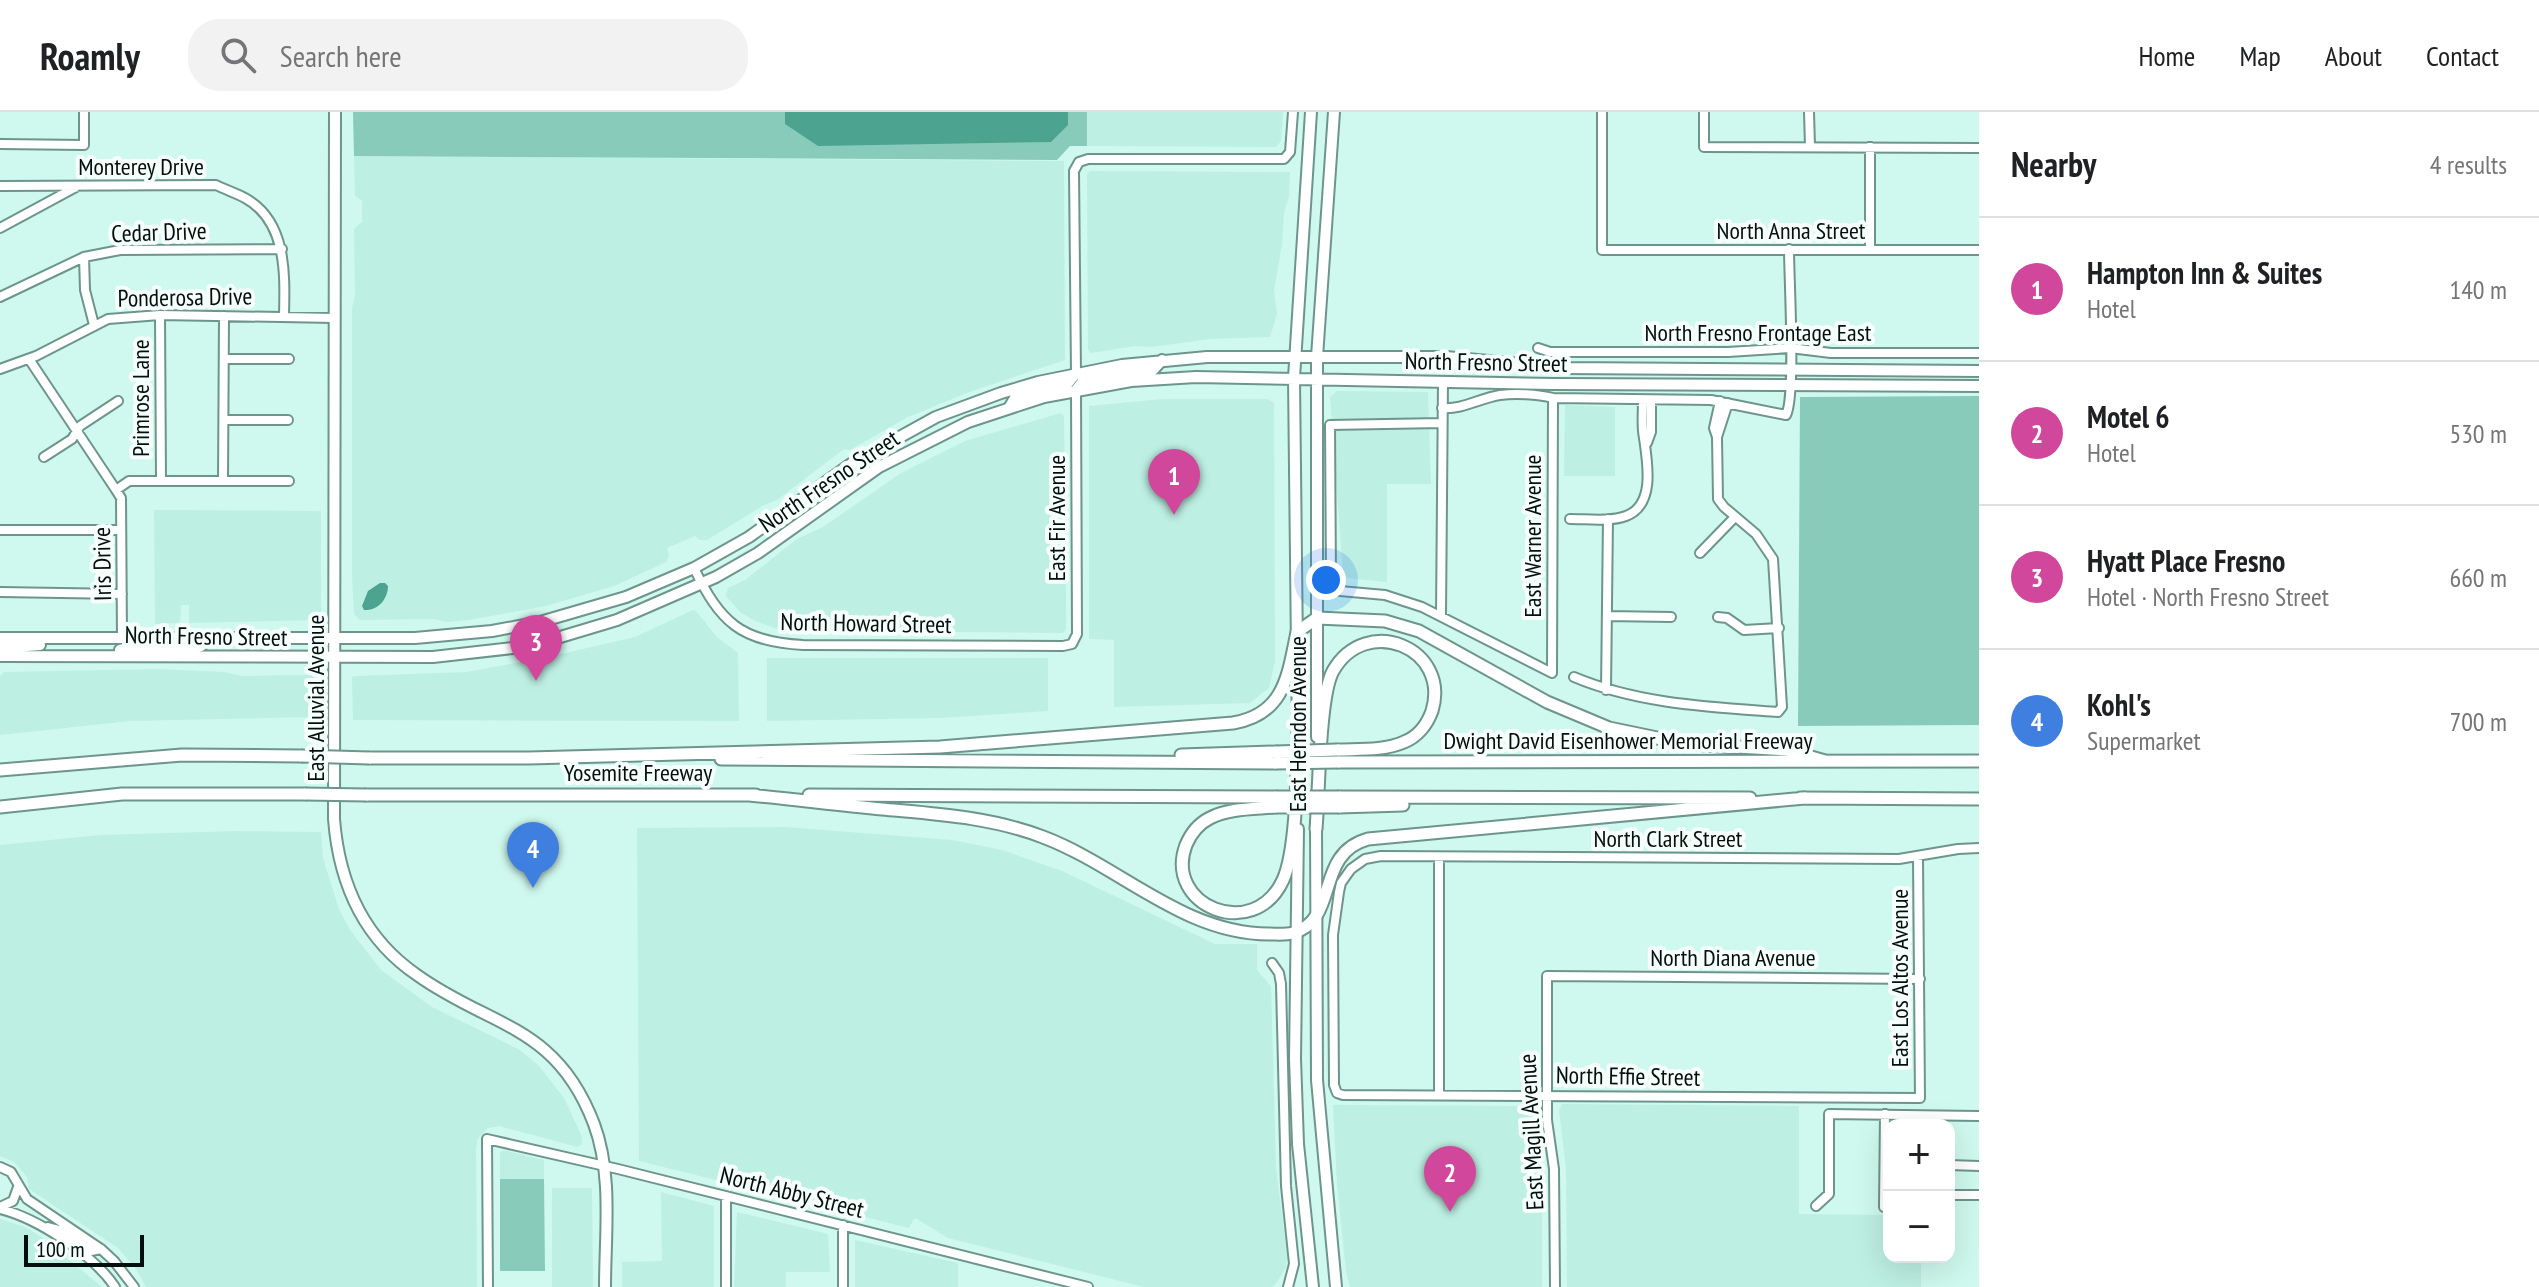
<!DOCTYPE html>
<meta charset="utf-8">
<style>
body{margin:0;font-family:"PT Sans Narrow",sans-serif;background:#f2f2f2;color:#202124}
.controls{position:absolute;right:24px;bottom:24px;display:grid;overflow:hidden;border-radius:16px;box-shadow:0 8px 32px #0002}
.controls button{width:72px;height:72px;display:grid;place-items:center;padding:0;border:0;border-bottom:2px solid #e0e0e0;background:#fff;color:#202124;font:40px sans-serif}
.scale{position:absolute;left:24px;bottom:20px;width:120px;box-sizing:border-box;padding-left:8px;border:4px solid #020f0c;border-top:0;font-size:22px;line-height:28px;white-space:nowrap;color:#020f0c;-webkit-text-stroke:6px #f6fefc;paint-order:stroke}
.you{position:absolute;left:1326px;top:468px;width:28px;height:28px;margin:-20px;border:6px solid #fff;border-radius:50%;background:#1a73e8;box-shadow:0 0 0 12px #1a73e833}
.badge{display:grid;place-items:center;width:52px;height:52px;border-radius:50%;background:#0b8043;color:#fff;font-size:26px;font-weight:700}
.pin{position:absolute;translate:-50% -66px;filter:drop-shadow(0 2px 4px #0008)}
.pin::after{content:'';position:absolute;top:42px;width:28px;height:24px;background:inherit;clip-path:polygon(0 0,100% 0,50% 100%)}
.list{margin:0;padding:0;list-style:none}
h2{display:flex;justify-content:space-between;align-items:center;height:104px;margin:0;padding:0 32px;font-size:34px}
h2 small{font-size:26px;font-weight:400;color:#757577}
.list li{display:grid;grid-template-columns:52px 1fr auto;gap:24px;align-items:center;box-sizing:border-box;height:144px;padding:0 32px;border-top:2px solid #e0e0e0}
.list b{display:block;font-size:30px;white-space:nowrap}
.list p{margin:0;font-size:26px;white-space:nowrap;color:#757577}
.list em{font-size:26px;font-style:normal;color:#757577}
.icon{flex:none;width:44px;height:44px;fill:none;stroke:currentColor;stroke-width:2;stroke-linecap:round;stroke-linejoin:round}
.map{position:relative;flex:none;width:1979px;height:1175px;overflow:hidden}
header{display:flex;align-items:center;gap:48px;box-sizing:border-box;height:112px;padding:0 40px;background:#fff;border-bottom:2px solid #e0e0e0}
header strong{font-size:38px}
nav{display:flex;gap:44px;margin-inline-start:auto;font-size:28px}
.search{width:560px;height:72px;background:#f2f2f2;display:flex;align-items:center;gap:20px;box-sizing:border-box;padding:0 28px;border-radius:32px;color:#757577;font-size:30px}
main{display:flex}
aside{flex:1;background:#fff}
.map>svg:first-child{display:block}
.built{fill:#bdefe2}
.green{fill:#88cbba}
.water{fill:#4ca490}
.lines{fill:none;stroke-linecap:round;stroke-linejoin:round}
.minor-casing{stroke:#6e958b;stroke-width:12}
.major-casing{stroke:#6e958b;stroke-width:14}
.highway-casing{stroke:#6e958b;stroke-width:15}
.minor{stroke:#fff;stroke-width:8}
.major{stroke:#fff;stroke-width:10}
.highway{stroke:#fff;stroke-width:11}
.highway-bridge-casing{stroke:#6e958b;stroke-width:15;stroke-linecap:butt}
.highway-bridge{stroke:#fff;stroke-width:11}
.labels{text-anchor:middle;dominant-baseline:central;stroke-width:8;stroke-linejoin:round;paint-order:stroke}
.street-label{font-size:24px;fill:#020f0c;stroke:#f6fefc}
</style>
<header>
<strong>Roamly</strong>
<div class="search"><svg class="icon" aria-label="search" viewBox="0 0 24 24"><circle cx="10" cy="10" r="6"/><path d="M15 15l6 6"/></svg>Search here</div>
<nav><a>Home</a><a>Map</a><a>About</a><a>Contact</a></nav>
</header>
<main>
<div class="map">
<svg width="1979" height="1175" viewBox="0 0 1979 1175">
<rect width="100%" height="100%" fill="#cff9ee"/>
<!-- built -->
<path class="built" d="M1087 0H1283L1281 29 1276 35 1087 34Z
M354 44 1064 49 1065 248 969 280 906 306 850 338 844 337 777 388 764 393 707 428H700L695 424 667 436 669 444 666 450 614 474 546 494 469 508 447 510 434 507 360 508 354 502 352 463V197L355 183 354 117 362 110V89L355 84Z
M1090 59 1290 60 1289 84 1284 101 1282 132 1274 178 1277 202 1270 225 1210 227 1151 235 1135 234 1091 241 1088 238 1087 63Z
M1337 279 1428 280 1431 372H1387V470L1346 466 1343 462 1330 285Z
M1163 287H1267L1274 291 1275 549 1269 576 1250 591 1114 595V528L1089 527V294Z
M1565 293 1615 295V364H1564Z
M1061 301 1064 304 1066 438V518L1063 521 781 518 755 509 740 500 726 484 728 476 745 468 797 427 823 415 901 361 965 329Z
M154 398 321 399V503L316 508 189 511V493H181L180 511 155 512Z
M693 498 696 499 717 525 738 541 739 609 353 608 352 565 357 564 467 560 557 543 635 525Z
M767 546H1048V599L939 606 767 609Z
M160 557 224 560 242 564 311 563 315 567 317 605 130 609 0 623V564L4 560Z
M785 715 952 728 1002 738 1062 759 1215 832H1257V858L1271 874 1276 1056 1287 1144 1286 1155 1278 1169 1272 1175H1144L948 1126 917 1107H914L909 1116 862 1104 855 1097H853L852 1102 639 1049 637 716Z
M238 719 321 720 323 746 339 797 350 818 381 858 432 895 520 938 539 954 564 986 582 1025V1032L578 1035 499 1014 488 1016 478 1026 476 1036 477 1175H146L136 1157 118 1136 29 1077 27 1065 14 1050 0 1044V733L100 723Z
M1562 992 1799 994V1102L1889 1103V1145H1921V1175H1567L1566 1057 1559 998Z
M1333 993 1533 994 1542 1059V1175H1350L1346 1159 1337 1072Z
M503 1038 544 1048V1067H500V1041Z
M552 1076H592L593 1175H552Z
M661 1080 714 1094V1175H622V1150L662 1149Z
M737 1100 828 1122 830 1160H786V1175H734Z
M0 1107 25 1115 40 1124 102 1175H0Z
M855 1128 958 1151V1175H855Z"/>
<!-- green -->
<path class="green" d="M353 0H1087V34H1070L1057 48 354 44Z
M1979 284V613L1798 614 1800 285Z
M500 1067H544L545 1159H500Z"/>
<!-- water -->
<path class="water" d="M785 0H1068V13L1051 30 818 34 785 12Z
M380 471H385L388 474C388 487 378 499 364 498L362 494 368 479Z"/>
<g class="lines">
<!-- minor casing -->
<g class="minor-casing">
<path id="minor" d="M1602 0V138H1979
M1704 0V35L1979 36
M1809 0 1810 34
M0 32 84 33V0
M0 74 216 73C226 78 236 81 245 86 287 109 285 162 284 203
M0 116 76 75
M1870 138V35
M84 145 85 178 94 213
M0 185 84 145 120 138 282 137
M160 203 161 368
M1538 236 1550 240H1728L1790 236 1831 241H1979
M29 247 116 378
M224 247H289
M0 257 36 244 108 207 160 203 335 206
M1076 261 1074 59 1079 50 1088 47H1284L1290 40 1293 0
M1442 296C1462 298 1480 286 1500 283 1515 281 1537 282 1553 286L1711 288 1786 303C1796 285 1789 166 1789 137
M224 308H288
M1441 311 1330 313 1331 468 1340 479 1385 483 1422 495 1552 561 1553 286
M1717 325 1728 291
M1647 331 1651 320V288
M44 345 72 327 80 314 118 289
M223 368 224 204
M1570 407C1588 407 1609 410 1626 404 1658 392 1646 344 1643 319 1642 309 1643 298 1643 288
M0 418H121
M1700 441 1735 405
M694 456C720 510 741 530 803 533L1063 534 1072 532 1077 522 1076 278
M0 480 122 482
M1441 503 1443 269
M1607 504 1671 505
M1718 505 1727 506 1744 518 1779 516
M122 526 121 386 116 378 129 369H289
M1574 565C1638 592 1710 595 1778 600L1782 595 1773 447 1756 422 1724 395 1718 387 1717 325 1714 316 1720 289
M1606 578 1608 407
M1439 745V983
M1918 746 1920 986 1343 983 1337 981 1334 973 1333 823 1339 780 1341 771 1351 757 1365 747 1381 744 1899 747 1958 737 1979 736
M1272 851 1279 861 1281 872 1286 1074 1294 1152 1288 1175
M1949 1053 1979 1054
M0 1055 11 1060 27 1087 101 1137 114 1149 134 1175
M1949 1083H1979
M1816 1094 1829 1082V1002L1979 1004
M0 1095 13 1089 18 1075
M1884 1095 1885 1002
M0 1097C37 1106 94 1143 115 1175
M48 1115 63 1119 91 1139 101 1137
M488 1175 487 1027 618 1057 1088 1175
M726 1175V1084
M843 1175V1113
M1555 1175 1554 1057 1547 1008V864L1920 867"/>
</g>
<!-- major casing -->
<g class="major-casing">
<path id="major" d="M335 0 334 707C339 771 363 826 417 863 491 916 556 912 594 1012 613 1063 605 1122 605 1175
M1076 278 1084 268 1153 258 1162 248
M1009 296 1015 286 1067 272 1076 261
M0 526H415L492 519 540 510 626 485 694 456 749 425 851 352 936 305 1001 281 1038 270 1122 253 1207 245H1446L1562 256 1979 259
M0 536 40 533
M120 538 134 535H195L201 534 207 526
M0 544 433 545 513 536 557 526 617 508 716 465 758 441 879 355 968 310 1044 285 1131 269 1196 265 1553 272 1979 274
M1317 625V245L1334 0
M1298 629 1294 266 1311 0
M1316 709 1317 968 1336 1175
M1298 717 1295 947 1298 1032 1313 1175"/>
</g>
<!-- highway casing -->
<g class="highway-casing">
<path id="highway" d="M1181 643 1276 640
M369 646H536
M529 646 940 635 1233 611C1285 602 1288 563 1297 520L1317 506 1385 509 1419 519 1547 590 1609 616 1686 632 1787 638 1825 649
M721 647 1276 651
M1338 650 1979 649
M0 658 182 643 301 644
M366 683H756
M749 683C793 687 838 693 882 697 936 702 991 705 1043 725 1120 754 1183 822 1269 822 1277 822 1285 823 1293 821 1340 807 1314 742 1368 727L1805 686
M809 683 1276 685
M1339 685 1750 686
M1800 686 1979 687
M0 695 122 682H305
M1276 695C1255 697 1229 696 1210 706 1198 712 1191 721 1186 733 1163 794 1254 831 1283 768 1297 737 1297 657 1298 621
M1339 695 1403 693
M1316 717C1319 684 1319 584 1333 559 1366 501 1451 536 1432 599 1427 613 1417 625 1404 630 1384 639 1358 637 1337 638"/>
</g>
<!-- minor -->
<use href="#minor" class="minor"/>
<!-- major -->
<use href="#major" class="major"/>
<!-- highway -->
<use href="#highway" class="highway"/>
<!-- highway-bridge casing -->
<g class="highway-bridge-casing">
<path id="highway-bridge" d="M1276 640 1337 638
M301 644 369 646
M1276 651 1338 650
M305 682 366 683
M1276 685H1339
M1276 695H1339"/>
</g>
<!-- highway-bridge -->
<use href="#highway-bridge" class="highway-bridge"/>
</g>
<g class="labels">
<!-- street labels -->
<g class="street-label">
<text x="141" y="54">Monterey Drive</text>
<text x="1791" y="118">North Anna Street</text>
<text transform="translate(159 120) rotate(-2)">Cedar Drive</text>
<text transform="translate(185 185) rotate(-1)">Ponderosa Drive</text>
<text x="1758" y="220">North Fresno Frontage East</text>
<text transform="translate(1486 250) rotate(1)">North Fresno Street</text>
<text transform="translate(140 286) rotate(-90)">Primrose Lane</text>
<text transform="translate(829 369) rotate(-34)">North Fresno Street</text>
<text transform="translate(1056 406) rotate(-90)">East Fir Avenue</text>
<text transform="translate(1532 424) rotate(-90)">East Warner Avenue</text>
<text transform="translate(102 452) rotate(-91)">Iris Drive</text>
<text transform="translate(866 511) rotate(1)">North Howard Street</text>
<text transform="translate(206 524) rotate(1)">North Fresno Street</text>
<text transform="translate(315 586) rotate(-90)">East Alluvial Avenue</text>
<text transform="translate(1297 612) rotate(-90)">East Herndon Avenue</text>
<text x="1628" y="628">Dwight David Eisenhower Memorial Freeway</text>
<text x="638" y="660">Yosemite Freeway</text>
<text x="1668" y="726">North Clark Street</text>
<text x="1733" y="845">North Diana Avenue</text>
<text transform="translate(1899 866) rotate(-90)">East Los Altos Avenue</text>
<text transform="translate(1628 964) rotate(1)">North Effie Street</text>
<text transform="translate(1531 1020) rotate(-93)">East Magill Avenue</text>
<text transform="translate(792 1080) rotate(14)">North Abby Street</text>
</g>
</g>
</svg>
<div class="controls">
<button>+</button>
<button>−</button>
</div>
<div class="scale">100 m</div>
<div class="you"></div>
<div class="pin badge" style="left:1174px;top:403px;background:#d1479c">1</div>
<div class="pin badge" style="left:1450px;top:1100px;background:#d1479c">2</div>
<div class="pin badge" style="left:536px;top:569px;background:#d1479c">3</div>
<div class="pin badge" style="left:533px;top:776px;background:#3f7fe0">4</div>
</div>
<aside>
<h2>Nearby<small>4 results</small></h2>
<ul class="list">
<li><span class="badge" style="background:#d1479c">1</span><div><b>Hampton Inn &amp; Suites</b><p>Hotel</p></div><em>140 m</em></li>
<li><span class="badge" style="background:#d1479c">2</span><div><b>Motel 6</b><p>Hotel</p></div><em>530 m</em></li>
<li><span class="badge" style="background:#d1479c">3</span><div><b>Hyatt Place Fresno</b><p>Hotel · North Fresno Street</p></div><em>660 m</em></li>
<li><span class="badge" style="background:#3f7fe0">4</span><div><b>Kohl's</b><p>Supermarket</p></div><em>700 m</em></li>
</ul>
</aside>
</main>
